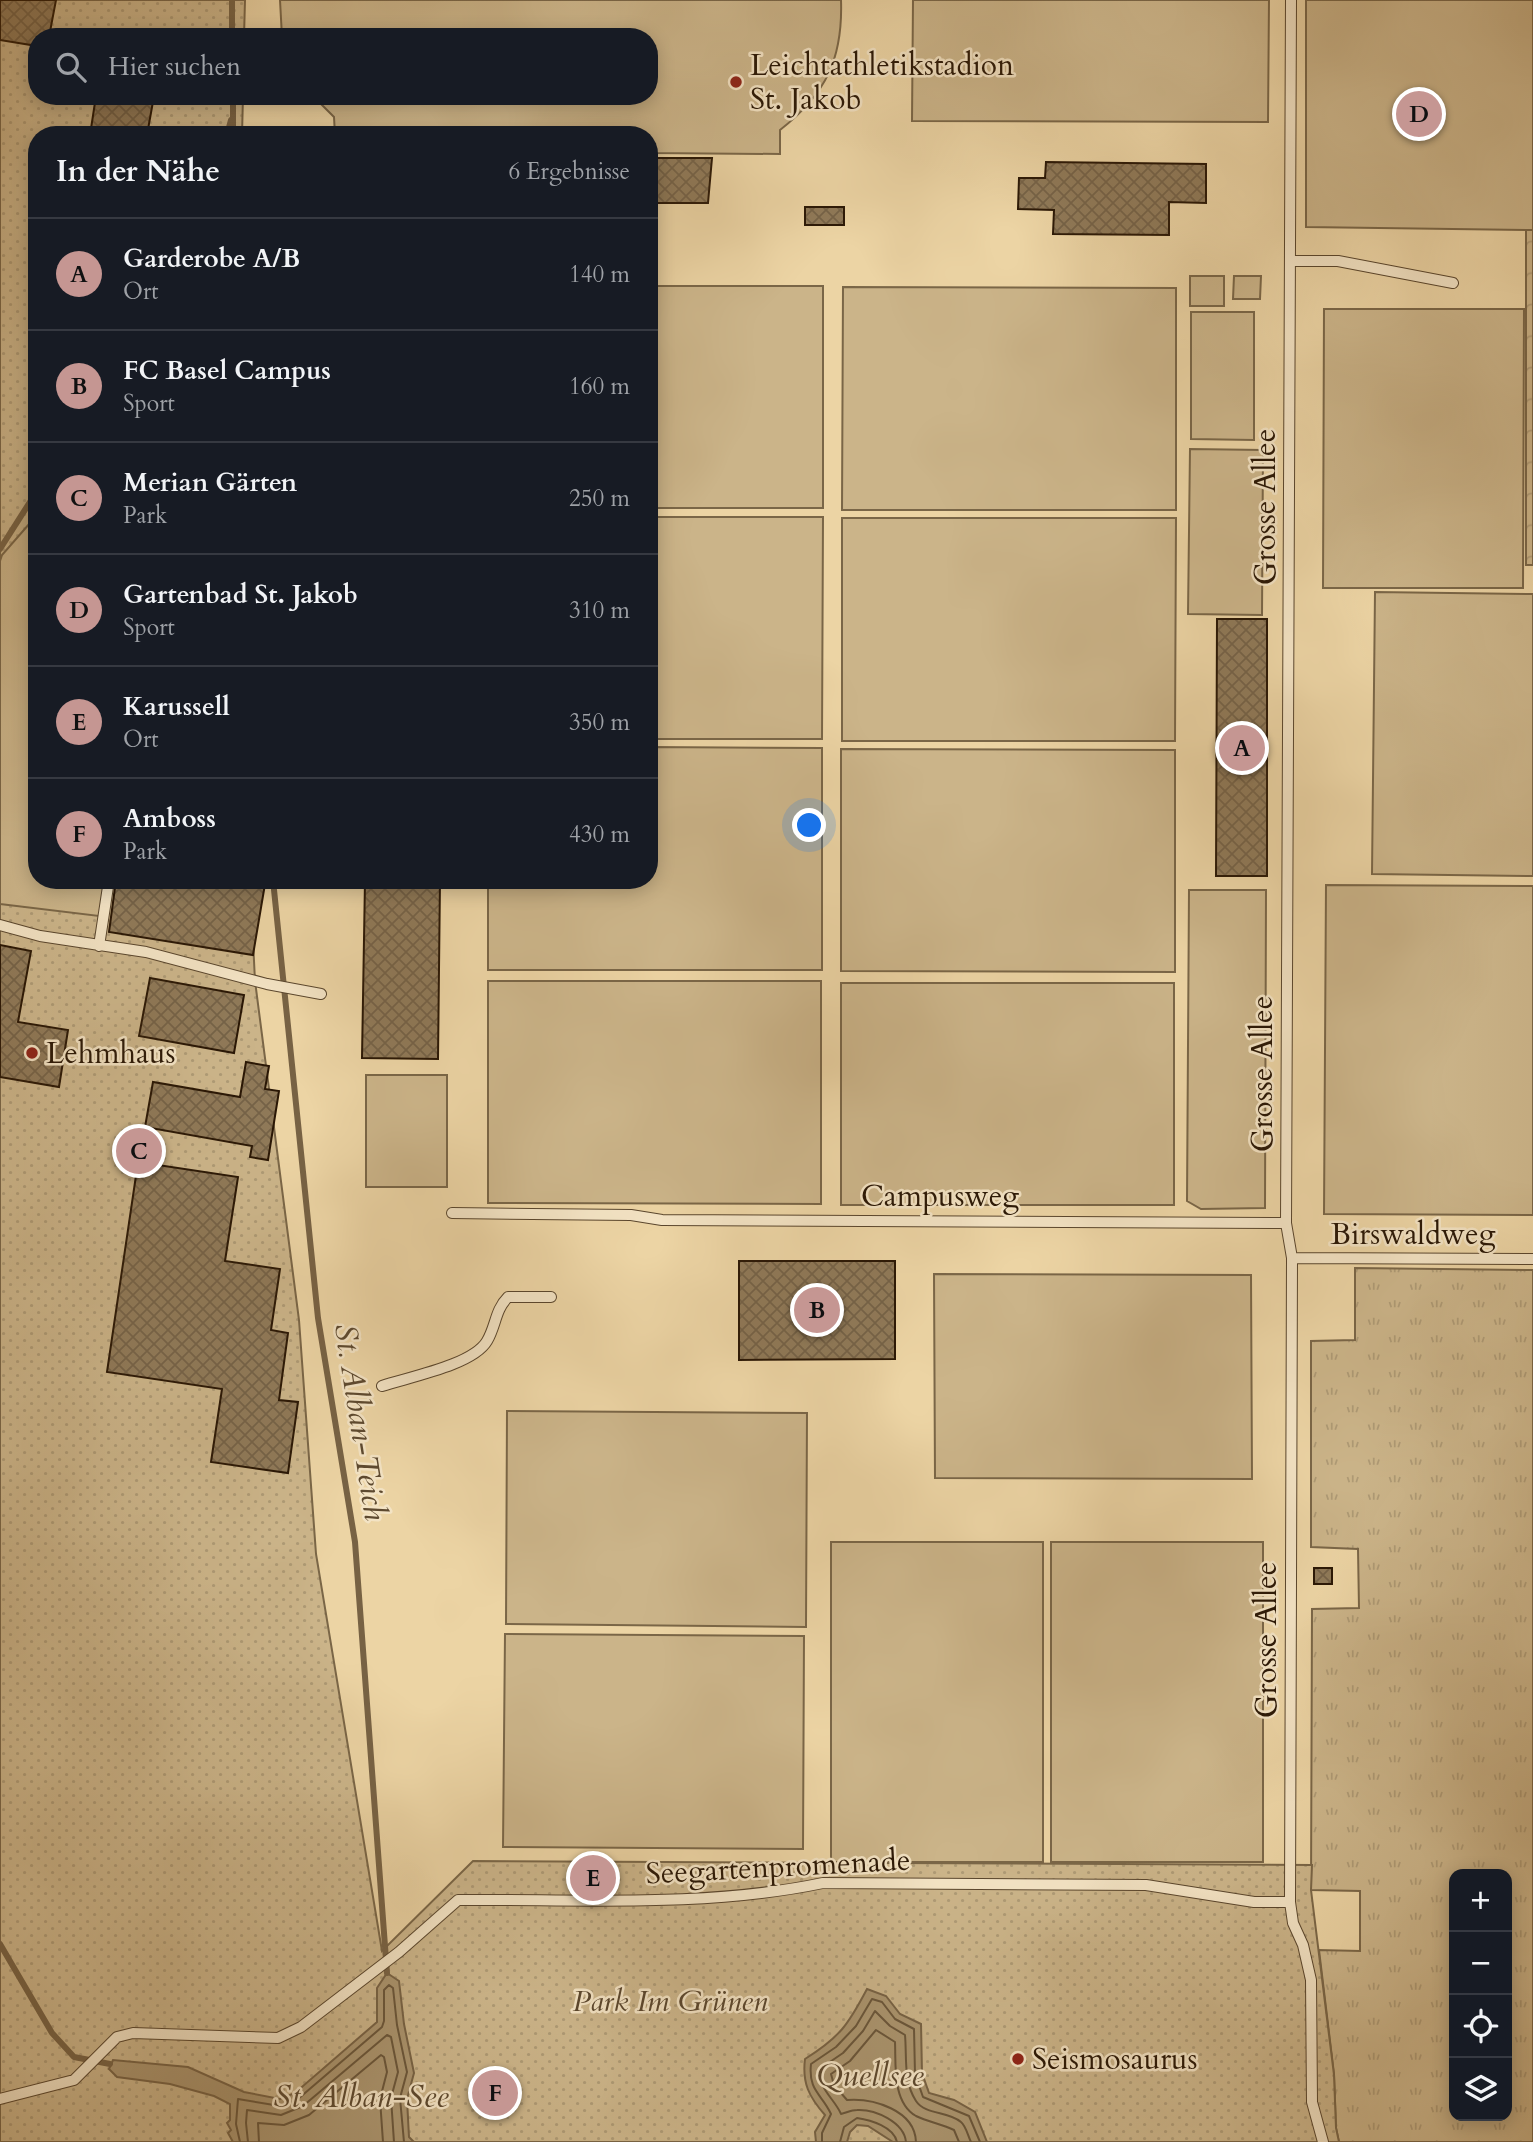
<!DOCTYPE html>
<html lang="de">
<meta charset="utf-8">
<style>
body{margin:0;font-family:Cardo,serif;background:#20242c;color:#f1f3f6}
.controls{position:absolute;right:21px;bottom:21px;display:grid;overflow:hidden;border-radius:14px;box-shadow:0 4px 18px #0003}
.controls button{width:63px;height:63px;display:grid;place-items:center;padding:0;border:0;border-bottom:2px solid #363941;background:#171b24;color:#f1f3f6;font:35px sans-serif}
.you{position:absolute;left:810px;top:826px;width:24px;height:24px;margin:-18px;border:5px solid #fff;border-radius:50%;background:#1a73e8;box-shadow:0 0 0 10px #1a73e833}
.badge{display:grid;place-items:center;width:46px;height:46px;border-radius:50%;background:#c59692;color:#111;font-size:23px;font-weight:700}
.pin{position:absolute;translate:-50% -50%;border:4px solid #fff;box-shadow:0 2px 7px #0006}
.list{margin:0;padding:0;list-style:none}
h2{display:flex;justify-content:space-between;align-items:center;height:91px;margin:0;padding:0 28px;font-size:30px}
h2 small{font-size:23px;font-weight:400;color:#9ea1a6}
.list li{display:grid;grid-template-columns:46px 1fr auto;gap:21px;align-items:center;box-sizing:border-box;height:112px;padding:0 28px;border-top:2px solid #363941}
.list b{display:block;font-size:26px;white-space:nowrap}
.list p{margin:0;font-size:23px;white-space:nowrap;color:#9ea1a6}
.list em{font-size:23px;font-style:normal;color:#9ea1a6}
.icon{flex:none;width:38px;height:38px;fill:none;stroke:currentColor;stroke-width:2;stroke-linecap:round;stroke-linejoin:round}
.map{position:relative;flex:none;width:1533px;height:2142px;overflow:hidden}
.search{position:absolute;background:#171b24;box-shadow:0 4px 18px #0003;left:28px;top:28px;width:630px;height:77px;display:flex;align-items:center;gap:18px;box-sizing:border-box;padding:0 24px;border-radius:28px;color:#9ea1a6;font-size:26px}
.panel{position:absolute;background:#171b24;box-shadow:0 4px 18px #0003;left:28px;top:126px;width:630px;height:763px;border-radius:28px}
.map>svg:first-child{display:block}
.grass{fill:url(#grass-tufts);stroke:#7a6647;stroke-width:2;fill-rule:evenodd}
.forest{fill:url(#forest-crowns);stroke:#7a6647;stroke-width:2}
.park{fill:url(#park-dots);stroke:#7a6647;stroke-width:2}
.garden{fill:#cbb489;stroke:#7a6647;stroke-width:2}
.water{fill:#aa946e;stroke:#776244;stroke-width:2}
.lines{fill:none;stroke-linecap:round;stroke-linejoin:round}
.shore{stroke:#6a563a;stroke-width:2}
.stream{stroke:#776244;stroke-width:6}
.building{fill:url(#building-cross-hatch);stroke:#2a1705;stroke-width:2}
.service-casing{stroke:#5a462d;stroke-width:12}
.service{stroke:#f3e3c4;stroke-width:10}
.poi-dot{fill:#8f2418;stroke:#f3e3c4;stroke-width:2.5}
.labels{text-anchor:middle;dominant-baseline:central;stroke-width:5;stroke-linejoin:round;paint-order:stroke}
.poi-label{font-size:30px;fill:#2a1705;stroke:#f3e3c4;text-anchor:start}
.street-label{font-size:30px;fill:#2a1705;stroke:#f3e3c4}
.park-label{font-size:30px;font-style:italic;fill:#5a462d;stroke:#f3e3c4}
.water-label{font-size:32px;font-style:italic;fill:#5d492f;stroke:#f3e3c4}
</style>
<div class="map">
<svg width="1533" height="2142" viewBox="0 0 1533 2142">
<defs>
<pattern id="grass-tufts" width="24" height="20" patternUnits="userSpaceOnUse" patternTransform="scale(1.75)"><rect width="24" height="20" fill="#cbb489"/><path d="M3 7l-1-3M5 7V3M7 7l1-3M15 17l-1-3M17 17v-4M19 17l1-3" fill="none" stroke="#ae9a75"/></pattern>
<pattern id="forest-crowns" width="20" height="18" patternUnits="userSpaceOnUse" patternTransform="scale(1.75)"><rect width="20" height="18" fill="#cbb489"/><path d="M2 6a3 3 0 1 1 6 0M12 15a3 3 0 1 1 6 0" fill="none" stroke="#ae9a75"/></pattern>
<pattern id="park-dots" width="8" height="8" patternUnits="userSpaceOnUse" patternTransform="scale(1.75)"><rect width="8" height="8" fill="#cbb489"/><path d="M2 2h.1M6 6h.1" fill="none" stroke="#ae9a75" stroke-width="1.8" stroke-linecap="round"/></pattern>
<pattern id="building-cross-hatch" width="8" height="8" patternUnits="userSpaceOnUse" patternTransform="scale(1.75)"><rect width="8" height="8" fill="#8f7958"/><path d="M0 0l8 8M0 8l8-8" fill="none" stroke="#756247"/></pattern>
</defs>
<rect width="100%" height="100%" fill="#ecd4a4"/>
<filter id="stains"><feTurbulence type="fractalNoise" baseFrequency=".00286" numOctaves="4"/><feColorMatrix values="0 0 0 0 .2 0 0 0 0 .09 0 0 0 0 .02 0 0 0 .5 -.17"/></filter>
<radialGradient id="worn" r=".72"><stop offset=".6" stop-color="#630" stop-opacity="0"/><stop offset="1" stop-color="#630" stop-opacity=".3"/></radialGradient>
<!-- grass -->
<path class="grass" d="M1355 1268 1533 1270V2142H1339L1336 2128 1334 2074 1319 1950 1360 1951V1891L1311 1890 1312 1609 1359 1608 1358 1549 1311 1547V1341L1355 1340ZM1454 1874H1507V2116H1454Z"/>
<!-- forest -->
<path class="forest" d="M1526 230H1533V565H1526Z"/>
<!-- park -->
<path class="park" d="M0 0H245L244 37H37V96H243L242 135H37V880H250L255 981 299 1320 316 1554 382 1951 473 1861 1312 1865 1311 1890 1334 2075 1336 2128 1339 2142H0Z"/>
<!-- garden -->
<path class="garden" d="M280 0H841C843 59 826 94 780 130V154L649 153V135H335L334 117 313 96H649V37H282Z
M913 0H1269L1268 122 912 121Z
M1306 0H1533V230L1306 227Z
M1190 276H1224V306H1190Z
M1234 276H1261L1260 299H1233Z
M649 286H823V508H649Z
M843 287 1176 288V510H842Z
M1324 309H1524L1523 588H1323Z
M1191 312H1254V440L1191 439Z
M1190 449 1263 450 1262 615 1188 614Z
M37 515V880H112L107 917 0 904V561L2 555Z
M649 517H823L822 739H649Z
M842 518H1176L1175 741H842Z
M1375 592 1533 594V876L1372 874Z
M649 747 822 748V970H488V880H649Z
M841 749 1175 750V972L841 971Z
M1326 885 1533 886V1215L1324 1214Z
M1189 890H1266L1265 1208 1201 1209 1187 1201Z
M488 981H821V1204L488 1203Z
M841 983H1174V1205H841Z
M366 1075H447V1187H366Z
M934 1274 1251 1275 1252 1479 935 1478Z
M507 1411 807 1413 806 1627 506 1624Z
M831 1542H1043V1862H831Z
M1051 1542H1263V1862H1051Z
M505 1634 804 1636 803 1849 503 1847Z"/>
<!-- water -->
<path class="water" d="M387 1973 399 1981 404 2024 414 2073 407 2099 409 2137 414 2142H233L228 2133 231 2130 227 2123 230 2120V2104L214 2096 170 2084 117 2077 109 2069 113 2060 188 2067 244 2092 280 2099 295 2093 377 2022V1988Z
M867 1989 886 1996 900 2014 921 2024 922 2073 929 2093 954 2100 975 2112 987 2142H893L868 2126 857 2125 850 2132 847 2142H816L815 2132 825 2115C809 2097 802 2083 805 2059 840 2037 848 2025 867 1989Z"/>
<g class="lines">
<!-- shore -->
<path class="shore" d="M240 2142 236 2124 238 2099 280 2106 298 2099 382 2027 384 2021V1990L389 1985 393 1988 397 2025 407 2072 400 2098 404 2142
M248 2142 246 2123 247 2110 281 2115 303 2106 387 2035 391 2037 398 2072 391 2098 394 2142
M259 2142 258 2123 284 2125 309 2115 381 2055 384 2057 387 2072 380 2099 383 2142
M822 2142V2133L831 2114C822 2094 808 2091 811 2064L836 2047 856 2026 872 1999 882 2002 895 2019 914 2029 915 2074 923 2097 969 2116 980 2142
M840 2142 844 2127 857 2118C871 2120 894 2127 897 2142
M906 2142C904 2122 875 2109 857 2110 851 2110 846 2113 841 2114 835 2099 815 2086 821 2068L843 2053 863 2031 875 2011 890 2026 905 2035C907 2057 903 2081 916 2101 925 2115 949 2111 961 2122 966 2126 968 2136 971 2142
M916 2142C915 2110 873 2098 847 2100L834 2085 831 2074 850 2061 876 2030 895 2042C896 2065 892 2102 916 2116 928 2122 942 2124 954 2130L959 2142"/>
<!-- stream -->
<path class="stream" d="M232 0V37
M233 96V135
M227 135 231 120
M0 549 37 491
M273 880 318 1318 355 1542 387 1973
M0 1944 52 2033 74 2057 110 2064"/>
</g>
<!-- building -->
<path class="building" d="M0 0H56L49 37H37V46L0 40Z
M96 96H154L147 135H90Z
M649 158H712L708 203H649Z
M1046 162 1206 164V203L1169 202V235L1053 234 1054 210 1018 209 1019 178H1045Z
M805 207H844V225H805Z
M1217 619H1267V876H1216Z
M116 880H240L265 884 253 955 109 932Z
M365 880H440L438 1059 362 1058Z
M0 945 31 951 18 1022 68 1030 59 1087 0 1077Z
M150 978 244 995 234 1053 139 1036Z
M246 1062 269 1066 265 1089 279 1091 268 1160 250 1157 252 1146 145 1127 153 1082 240 1097Z
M138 1162 238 1177 225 1261 280 1269 271 1330 288 1333 279 1400 298 1402 288 1473 211 1462 222 1389 107 1372Z
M739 1261H895V1359L739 1360Z
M1314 1568H1332V1584H1314Z
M577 1878a16 16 0 1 1 32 0a16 16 0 1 1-32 0Z"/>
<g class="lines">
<!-- service casing -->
<g class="service-casing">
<path id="service" d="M1291 0 1286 1223 1292 1258 1290 1902 1293 1923 1303 1945 1311 1980 1312 2102 1323 2142
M1290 261H1338L1453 283
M0 925 40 936 146 952 267 984 321 994
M99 946 109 880
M452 1213 631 1215 662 1220 1286 1223
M1292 1258 1533 1259
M382 1386C409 1377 473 1365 487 1341 496 1326 495 1310 508 1297H551
M0 2099 74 2080 117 2037 133 2033 278 2038 301 2027 399 1952 458 1900C579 1899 703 1908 823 1883L1146 1885 1254 1902H1290"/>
</g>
<!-- service -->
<use href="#service" class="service"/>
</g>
<!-- markers -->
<g class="poi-dot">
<circle cx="736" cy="82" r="7"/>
<circle cx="32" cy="1053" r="7"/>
<circle cx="1018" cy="2059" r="7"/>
</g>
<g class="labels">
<!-- poi labels -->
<g class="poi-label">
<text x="750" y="65">Leichtathletikstadion<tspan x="750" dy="34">St. Jakob</tspan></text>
<text x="46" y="1053">Lehmhaus</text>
<text x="1032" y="2059">Seismosaurus</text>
</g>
<!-- street labels -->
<g class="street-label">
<text transform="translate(1265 507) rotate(-90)">Grosse Allee</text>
<text transform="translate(1262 1074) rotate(-90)">Grosse Allee</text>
<text x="940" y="1196">Campusweg</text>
<text x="1413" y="1234">Birswaldweg</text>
<text transform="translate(1266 1640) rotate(-90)">Grosse Allee</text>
<text transform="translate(778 1867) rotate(-3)">Seegartenpromenade</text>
</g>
<!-- park labels -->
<g class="park-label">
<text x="670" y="2001">Park Im Grünen</text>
</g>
<!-- water labels -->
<g class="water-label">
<text transform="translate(360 1422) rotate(81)">St. Alban-Teich</text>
<text x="870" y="2076">Quellsee</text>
<text x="361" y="2097">St. Alban-See</text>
</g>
</g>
<rect width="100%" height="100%" filter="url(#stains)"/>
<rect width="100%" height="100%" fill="url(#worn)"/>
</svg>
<div class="controls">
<button>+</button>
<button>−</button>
<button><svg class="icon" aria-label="locate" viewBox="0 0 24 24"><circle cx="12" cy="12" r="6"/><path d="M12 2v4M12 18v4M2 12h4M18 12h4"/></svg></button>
<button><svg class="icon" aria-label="layers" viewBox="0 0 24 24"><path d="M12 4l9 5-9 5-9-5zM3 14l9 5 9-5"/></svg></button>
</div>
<div class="you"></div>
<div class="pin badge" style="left:1242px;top:748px">A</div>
<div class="pin badge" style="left:817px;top:1310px">B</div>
<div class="pin badge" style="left:139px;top:1151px">C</div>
<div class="pin badge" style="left:1419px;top:114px">D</div>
<div class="pin badge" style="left:593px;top:1878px">E</div>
<div class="pin badge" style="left:495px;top:2093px">F</div>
<div class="search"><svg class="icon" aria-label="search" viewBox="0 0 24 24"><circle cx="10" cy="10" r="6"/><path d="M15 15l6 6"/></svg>Hier suchen</div>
<section class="panel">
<h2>In der Nähe<small>6 Ergebnisse</small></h2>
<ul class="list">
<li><span class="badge">A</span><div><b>Garderobe A/B</b><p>Ort</p></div><em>140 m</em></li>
<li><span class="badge">B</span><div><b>FC Basel Campus</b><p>Sport</p></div><em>160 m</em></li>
<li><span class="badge">C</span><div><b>Merian Gärten</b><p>Park</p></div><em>250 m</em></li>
<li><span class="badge">D</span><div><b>Gartenbad St. Jakob</b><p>Sport</p></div><em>310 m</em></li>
<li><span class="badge">E</span><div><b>Karussell</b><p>Ort</p></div><em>350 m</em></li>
<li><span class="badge">F</span><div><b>Amboss</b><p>Park</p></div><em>430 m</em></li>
</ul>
</section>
</div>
